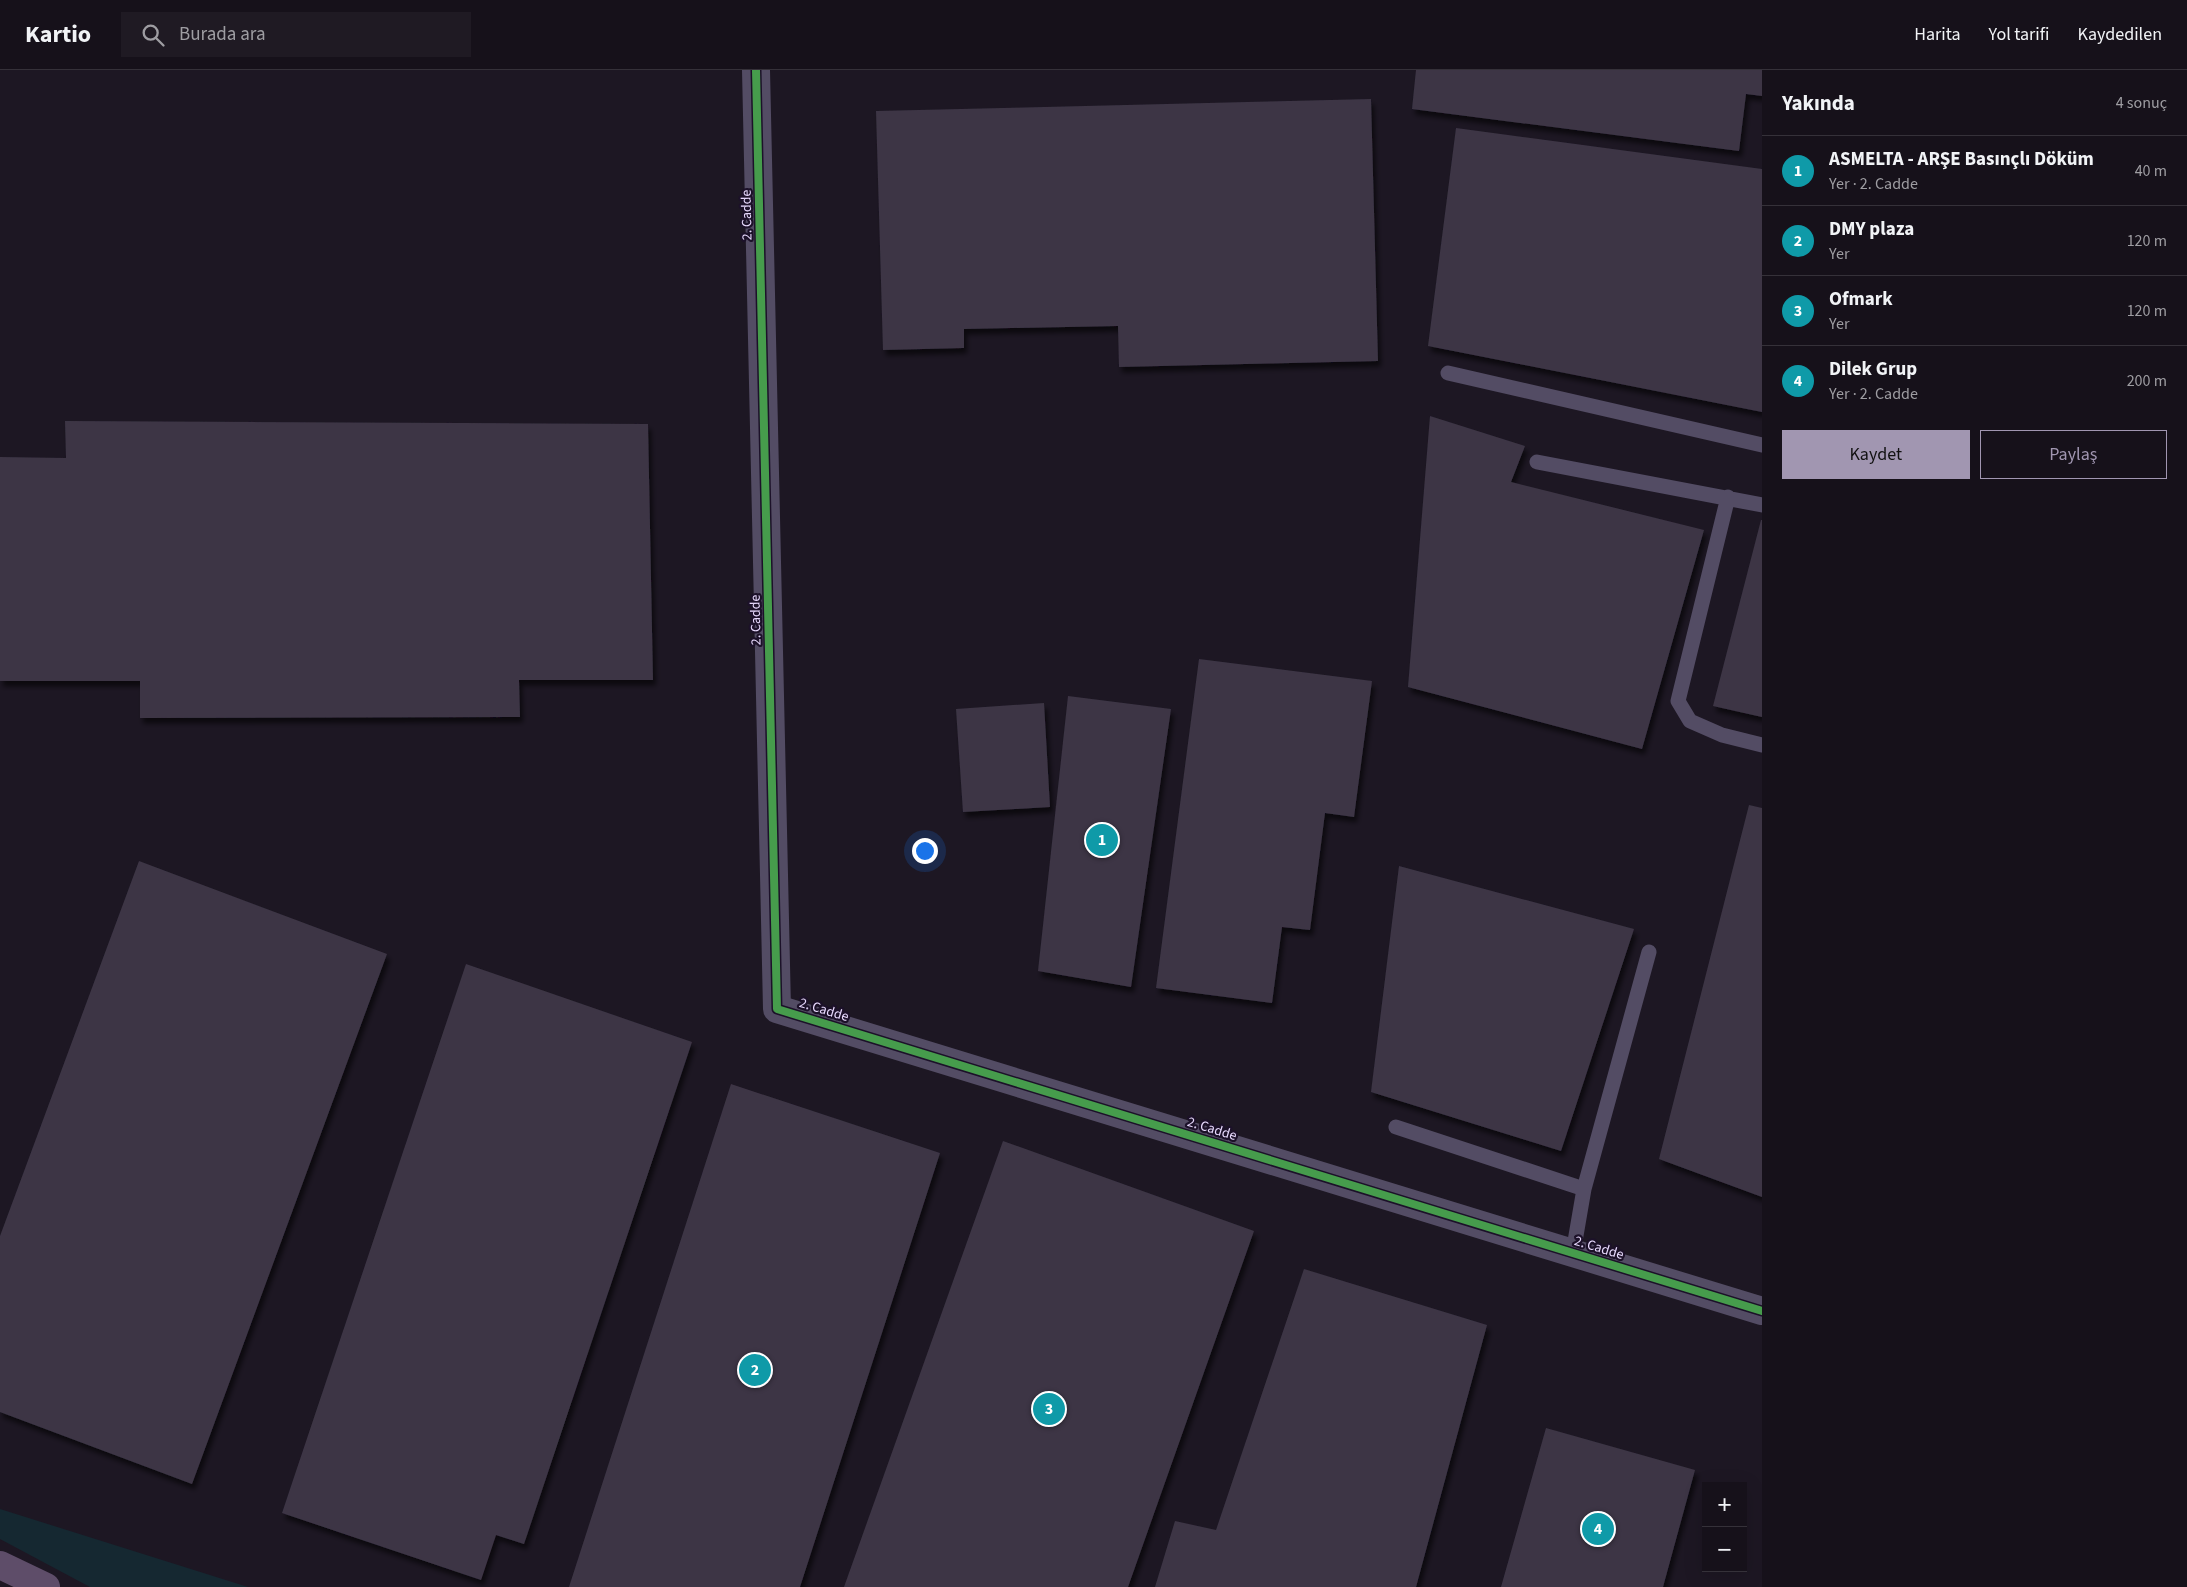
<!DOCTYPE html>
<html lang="tr">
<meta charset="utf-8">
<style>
body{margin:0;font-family:"Source Sans 3",sans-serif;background:#1f1a23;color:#f1f3f6}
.controls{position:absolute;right:15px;bottom:15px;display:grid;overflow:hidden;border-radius:0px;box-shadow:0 5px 20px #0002}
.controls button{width:45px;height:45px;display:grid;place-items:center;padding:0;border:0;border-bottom:1px solid #353139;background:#16111a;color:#f1f3f6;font:25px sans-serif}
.you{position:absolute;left:924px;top:780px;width:18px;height:18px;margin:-12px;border:4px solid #fff;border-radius:50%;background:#1a73e8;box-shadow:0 0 0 8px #1a73e833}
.badge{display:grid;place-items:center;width:32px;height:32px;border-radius:50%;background:#a196b1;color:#fff;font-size:16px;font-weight:700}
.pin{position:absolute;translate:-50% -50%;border:2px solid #fff;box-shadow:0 1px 5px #0006}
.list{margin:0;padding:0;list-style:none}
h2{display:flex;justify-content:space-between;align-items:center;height:65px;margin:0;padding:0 20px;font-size:21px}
h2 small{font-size:16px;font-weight:400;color:#9e9da2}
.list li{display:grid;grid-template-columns:32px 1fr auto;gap:15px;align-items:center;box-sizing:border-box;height:70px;padding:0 20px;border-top:1px solid #353139}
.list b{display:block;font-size:19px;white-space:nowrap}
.list p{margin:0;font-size:16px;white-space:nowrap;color:#9e9da2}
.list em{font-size:16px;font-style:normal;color:#9e9da2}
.actions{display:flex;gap:10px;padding:15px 20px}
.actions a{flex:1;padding:11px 0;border:1px solid #a196b1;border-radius:0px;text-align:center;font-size:18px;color:#a196b1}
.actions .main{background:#a196b1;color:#111}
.icon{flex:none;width:28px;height:28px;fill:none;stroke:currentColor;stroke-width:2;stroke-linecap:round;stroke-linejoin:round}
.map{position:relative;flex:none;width:1762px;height:1517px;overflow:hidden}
header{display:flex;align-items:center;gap:30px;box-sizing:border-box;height:70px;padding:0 25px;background:#16111a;border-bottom:1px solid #353139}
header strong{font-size:24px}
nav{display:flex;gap:28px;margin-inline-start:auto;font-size:18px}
.search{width:350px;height:45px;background:#1f1a23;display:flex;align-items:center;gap:12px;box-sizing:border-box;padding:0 18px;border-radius:0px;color:#9e9da2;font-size:19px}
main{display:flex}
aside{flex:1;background:#16111a}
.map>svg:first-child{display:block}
.green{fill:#152831}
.building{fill:#3c3545;filter:url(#shadow)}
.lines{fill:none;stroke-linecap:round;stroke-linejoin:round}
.lane{stroke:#534c64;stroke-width:15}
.street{stroke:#534c64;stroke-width:28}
.primary{stroke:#5e4d69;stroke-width:28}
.cycleway-casing{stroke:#1c1129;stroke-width:11}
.cycleway{stroke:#469c4c;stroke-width:8}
.labels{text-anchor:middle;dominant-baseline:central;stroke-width:4.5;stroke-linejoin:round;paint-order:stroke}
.street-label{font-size:14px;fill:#e8dafe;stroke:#1c1129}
</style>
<header>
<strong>Kartio</strong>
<div class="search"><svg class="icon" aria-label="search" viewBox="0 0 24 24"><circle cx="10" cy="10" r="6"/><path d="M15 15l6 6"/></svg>Burada ara</div>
<nav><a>Harita</a><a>Yol tarifi</a><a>Kaydedilen</a></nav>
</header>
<main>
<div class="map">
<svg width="1762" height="1517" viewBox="0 0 1762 1517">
<defs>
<filter id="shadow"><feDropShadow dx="3" dy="5.5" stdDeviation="2.5" flood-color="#0009"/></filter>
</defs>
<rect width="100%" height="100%" fill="#1d1723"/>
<!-- green -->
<path class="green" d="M0 1439 248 1517H90L0 1469Z"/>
<!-- building -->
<path class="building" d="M1416 0H1762V26L1746 24 1739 81 1412 39Z
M1371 29 1378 291 1119 297 1118 256 964 259V278L883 280 876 41Z
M1456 58 1762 99V342L1428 276Z
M1430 346 1525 376 1511 412 1704 460 1642 679 1408 617Z
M65 351 648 354 653 610H519L520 647 140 648V611H0V387L66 388Z
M1761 450H1762V647L1713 636Z
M1199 589 1372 611 1354 747 1325 743 1310 860 1282 857 1272 933 1156 918Z
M1068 626 1171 639 1131 917 1038 901Z
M1044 633 1050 737 963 742 956 639Z
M1749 735 1762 738V1127L1659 1089Z
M139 791 387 884 192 1414 0 1342V1166Z
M1399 796 1634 859 1561 1081 1371 1022Z
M466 894 692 972 524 1474 496 1465 481 1510 282 1443Z
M731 1014 940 1083 800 1517H569Z
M1003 1071 1254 1161 1128 1517H844Z
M1304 1199 1487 1255 1416 1517H1155L1175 1451 1216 1460Z
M1546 1358 1695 1400 1663 1517H1501Z"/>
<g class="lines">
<!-- lane -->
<path class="lane" d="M1448 303 1762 375
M1537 392 1762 435
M1728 427 1678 631 1690 651 1722 665 1762 675
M1396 1057 1584 1119
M1573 1183 1584 1119 1649 882"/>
<!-- street -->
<path class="street" d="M756 0 777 939 1762 1241"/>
<!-- primary -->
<path class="primary" d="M0 1495 46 1517"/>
<!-- cycleway casing -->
<g class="cycleway-casing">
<path id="cycleway" d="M756 0 777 939 1762 1241"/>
</g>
<!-- cycleway -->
<use href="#cycleway" class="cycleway"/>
</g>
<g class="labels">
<!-- street labels -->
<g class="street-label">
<text transform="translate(747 145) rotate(-91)">2. Cadde</text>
<text transform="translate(756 550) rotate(-91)">2. Cadde</text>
<text transform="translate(824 940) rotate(17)">2. Cadde</text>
<text transform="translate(1212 1059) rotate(17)">2. Cadde</text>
<text transform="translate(1599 1178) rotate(17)">2. Cadde</text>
</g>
</g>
</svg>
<div class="controls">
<button>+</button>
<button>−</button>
</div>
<div class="you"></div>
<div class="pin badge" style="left:1102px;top:770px;background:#0f9aa8">1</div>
<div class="pin badge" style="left:755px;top:1300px;background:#0f9aa8">2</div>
<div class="pin badge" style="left:1049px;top:1339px;background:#0f9aa8">3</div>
<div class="pin badge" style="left:1598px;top:1459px;background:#0f9aa8">4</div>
</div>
<aside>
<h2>Yakında<small>4 sonuç</small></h2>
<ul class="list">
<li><span class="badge" style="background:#0f9aa8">1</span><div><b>ASMELTA - ARŞE Basınçlı Döküm</b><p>Yer · 2. Cadde</p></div><em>40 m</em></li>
<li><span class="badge" style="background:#0f9aa8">2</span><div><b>DMY plaza</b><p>Yer</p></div><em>120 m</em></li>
<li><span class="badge" style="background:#0f9aa8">3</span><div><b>Ofmark</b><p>Yer</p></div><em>120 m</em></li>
<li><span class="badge" style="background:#0f9aa8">4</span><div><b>Dilek Grup</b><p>Yer · 2. Cadde</p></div><em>200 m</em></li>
</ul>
<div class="actions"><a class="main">Kaydet</a><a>Paylaş</a></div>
</aside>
</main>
